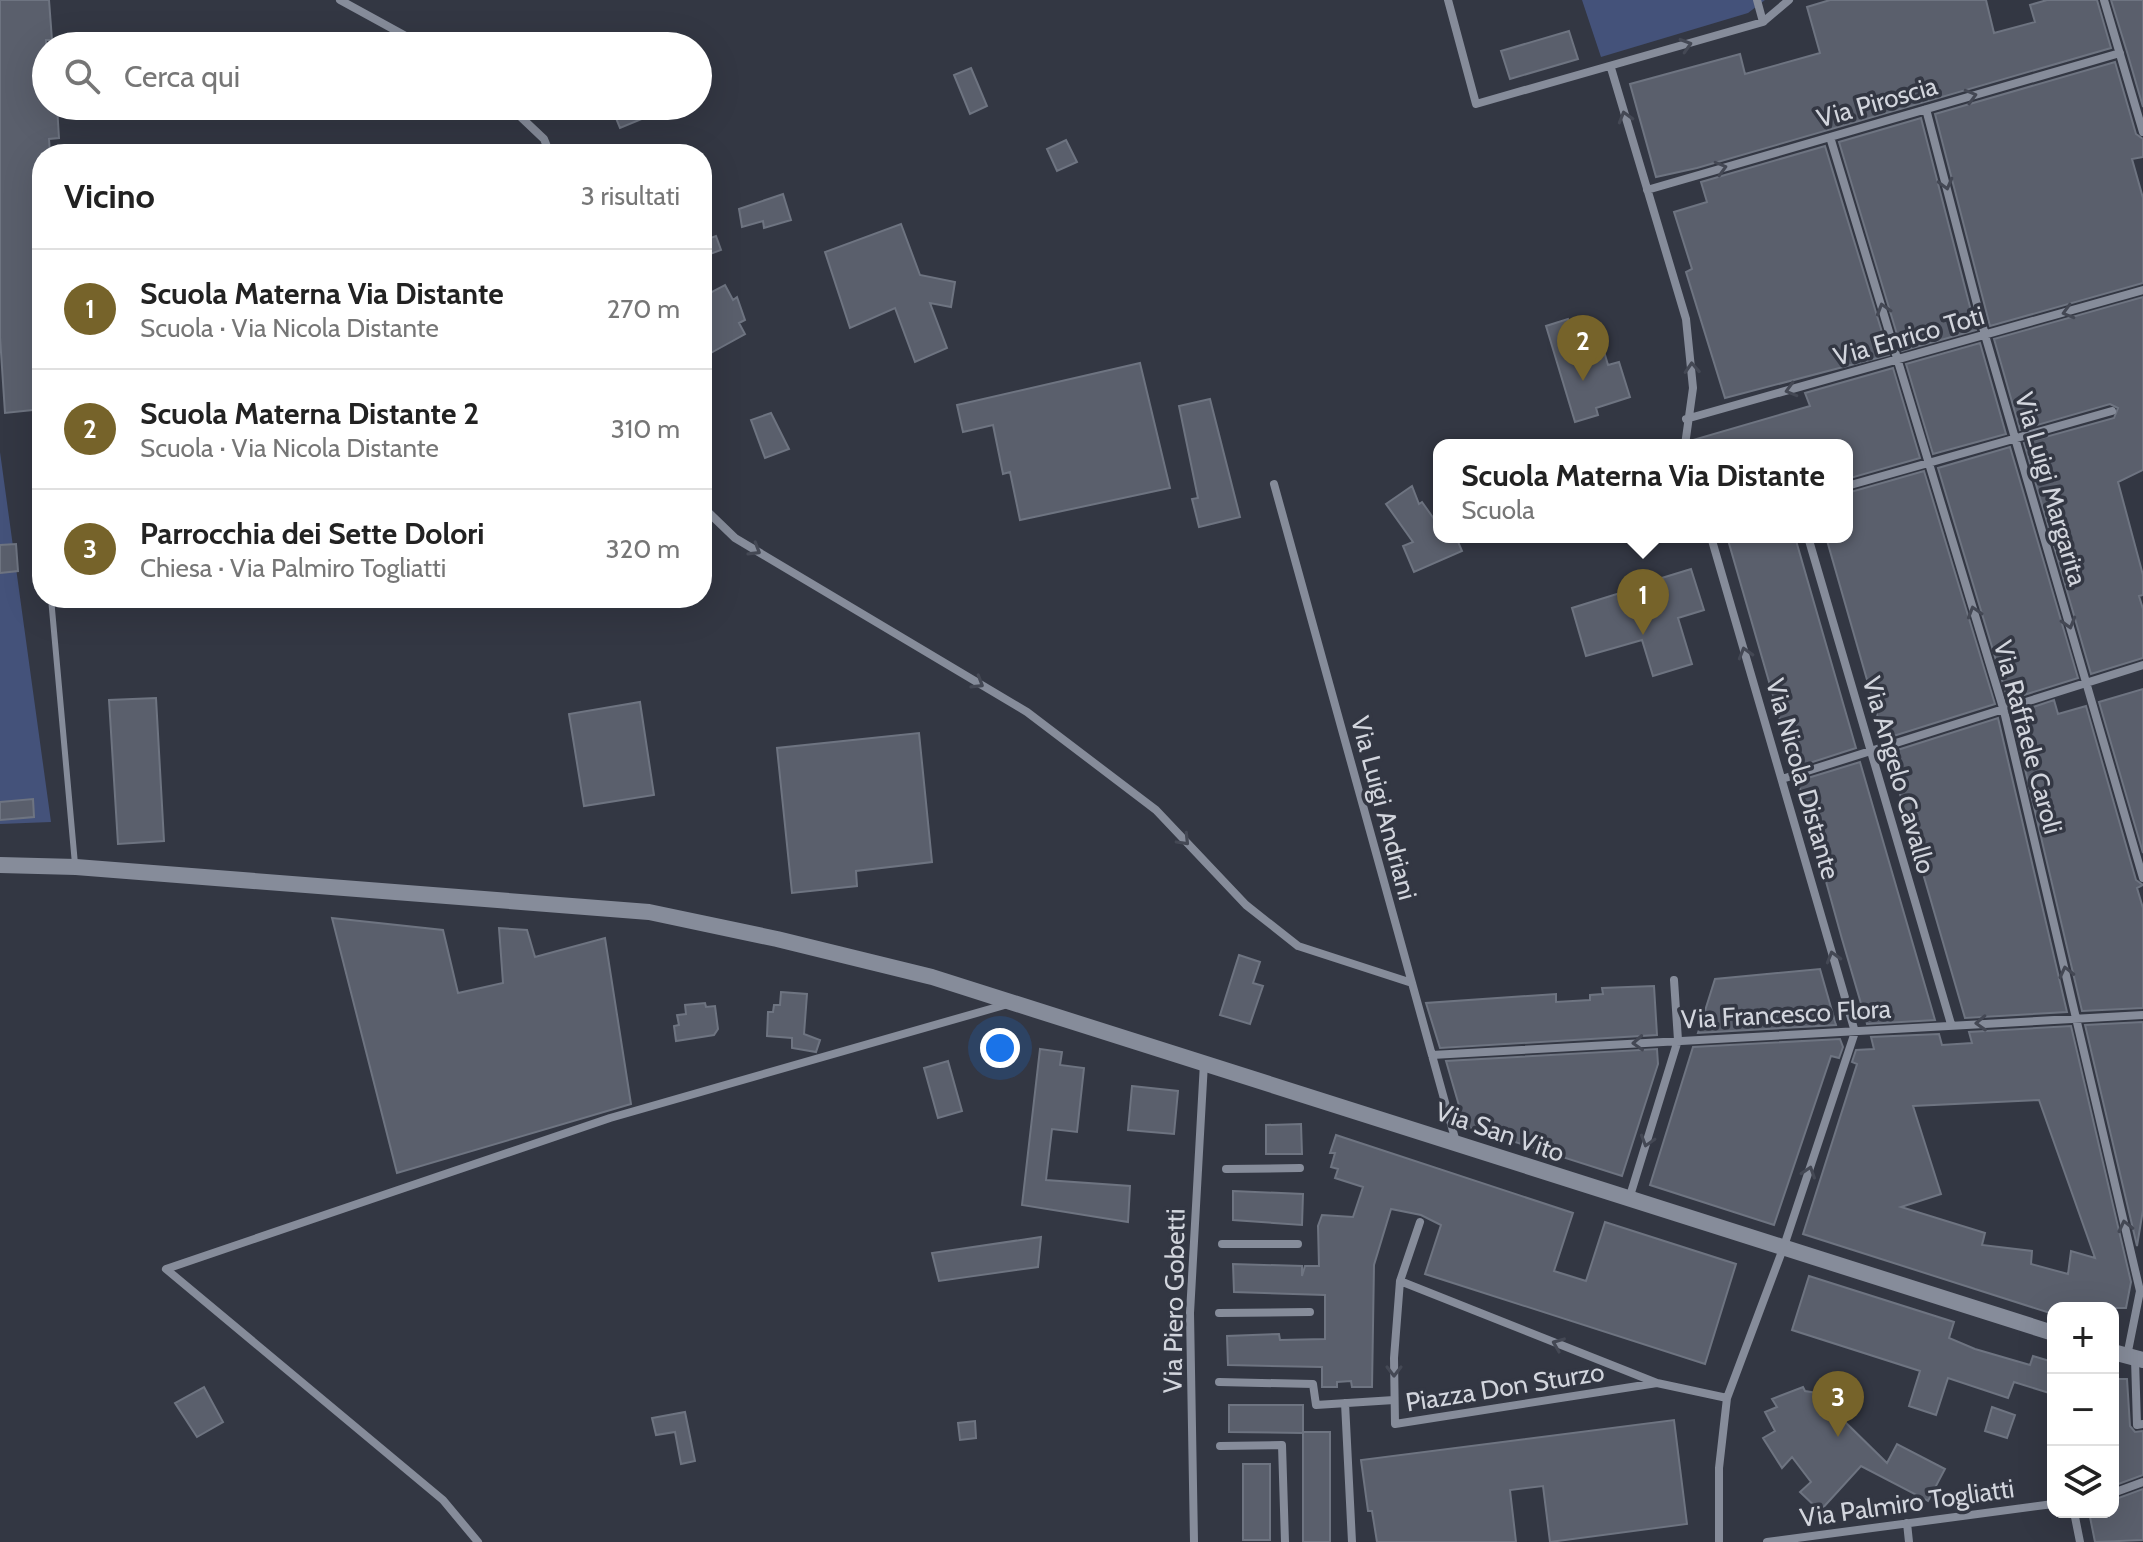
<!DOCTYPE html>
<html lang="it">
<meta charset="utf-8">
<style>
body{margin:0;font-family:Cabin,sans-serif;background:#f6f6f6;color:#222}
.controls{position:absolute;right:24px;bottom:24px;display:grid;overflow:hidden;border-radius:16px;box-shadow:0 8px 32px #0002}
.controls button{width:72px;height:72px;display:grid;place-items:center;padding:0;border:0;border-bottom:2px solid #e0e0e0;background:#fff;color:#222;font:40px sans-serif}
.you{position:absolute;left:1000px;top:1048px;width:28px;height:28px;margin:-20px;border:6px solid #fff;border-radius:50%;background:#1a73e8;box-shadow:0 0 0 12px #1a73e833}
.badge{display:grid;place-items:center;width:52px;height:52px;border-radius:50%;background:#76632a;color:#fff;font-size:26px;font-weight:700}
.pin{position:absolute;translate:-50% -66px;filter:drop-shadow(0 2px 4px #0008)}
.pin::after{content:'';position:absolute;top:42px;width:28px;height:24px;background:inherit;clip-path:polygon(0 0,100% 0,50% 100%)}
.popup{position:absolute;left:1433px;top:439px;width:420px;height:104px;box-sizing:border-box;display:grid;place-content:center;border-radius:16px;background:#fff;filter:drop-shadow(0 2px 6px #0005);font-size:26px;white-space:nowrap;color:#767676}
.popup b{font-size:30px;color:#222}
.popup::after{content:'';position:absolute;left:50%;top:100%;margin-left:-16px;border:16px solid transparent;border-top-color:#fff}
.list{margin:0;padding:0;list-style:none}
h2{display:flex;justify-content:space-between;align-items:center;height:104px;margin:0;padding:0 32px;font-size:34px}
h2 small{font-size:26px;font-weight:400;color:#767676}
.list li{display:grid;grid-template-columns:52px 1fr auto;gap:24px;align-items:center;box-sizing:border-box;height:120px;padding:0 32px;border-top:2px solid #e0e0e0}
.list b{display:block;font-size:30px;white-space:nowrap}
.list p{margin:0;font-size:26px;white-space:nowrap;color:#767676}
.list em{font-size:26px;font-style:normal;color:#767676}
.icon{flex:none;width:44px;height:44px;fill:none;stroke:currentColor;stroke-width:2;stroke-linecap:round;stroke-linejoin:round}
.map{position:relative;flex:none;width:2143px;height:1542px;overflow:hidden}
.search{position:absolute;background:#fff;box-shadow:0 8px 32px #0002;left:32px;top:32px;width:680px;height:88px;display:flex;align-items:center;gap:20px;box-sizing:border-box;padding:0 28px;border-radius:44px;color:#767676;font-size:30px}
.panel{position:absolute;background:#fff;box-shadow:0 8px 32px #0002;left:32px;top:144px;width:680px;height:464px;border-radius:32px}
.map>svg:first-child{display:block}
.green{fill:#44527a}
.building{fill:#5a5f6c;stroke:#6e7481;stroke-width:2;fill-rule:evenodd}
.lines{fill:none;stroke-linecap:round;stroke-linejoin:round}
.lane{stroke:#868c9a;stroke-width:6}
.street{stroke:#868c9a;stroke-width:8}
.secondary{stroke:#868c9a;stroke-width:16}
.oneway{stroke:#444854}
.labels{text-anchor:middle;dominant-baseline:central;stroke-width:7;stroke-linejoin:round;paint-order:stroke}
.street-label{font-size:26px;fill:#d2d5dd;stroke:#333743}
</style>
<div class="map">
<svg width="2143" height="1542" viewBox="0 0 2143 1542">
<rect width="100%" height="100%" fill="#333743"/>
<!-- green -->
<path class="green" d="M1582 0H1765L1748 13 1601 57Z
M0 452 51 822 0 824Z"/>
<!-- building -->
<path class="building" d="M0 0H49L52 40H46V106H57L59 138 49 139 50 153H42V409L5 413 0 337Z
M1830 0H1986L1994 33 2035 22 2030 5 2047 0H2097L2111 48 1697 168 1656 177 1630 84 1740 54 1745 74 1820 53 1807 7Z
M2111 0H2143V107L2127 52Z
M1569 31 1578 59 1510 79 1501 51Z
M2115 62 2136 134 2143 139V157L2132 159 2143 198V283L1990 326 1935 114Z
M971 68 987 106 970 114 954 75Z
M611 106H673L620 128Z
M1921 118 1976 330 1902 351 1839 142Z
M1066 140 1077 162 1057 171 1047 149Z
M1825 146 1889 355 1725 398 1686 272 1692 269 1674 212 1707 202 1701 182Z
M783 194 791 220 764 228 763 221 742 227 739 209Z
M901 224 920 275 955 282 951 307 930 303 947 348 915 362 895 308 850 328 825 252Z
M716 236 721 250 702 257V241Z
M725 285 733 300 737 297 745 320 739 323 745 334 709 354 702 341V297Z
M2143 297V470L2118 482 2143 575V595L2139 596 2143 609V658L2091 674 2024 443 2114 418 2118 408 2110 404 2020 430 1994 339Z
M1568 319 1574 338 1598 331 1608 365 1619 362 1630 397 1596 408 1598 415 1575 422 1546 326Z
M1980 343 2006 434 1933 454 1906 364Z
M1140 363 1170 488 1020 520 1010 472 1003 474 993 425 963 432 957 405Z
M1893 368 1920 458 1847 479V445H1692L1693 440 1810 406 1805 393Z
M1210 399 1240 517 1199 527 1192 499 1198 498 1179 406Z
M771 413 789 449 765 458 751 420Z
M2010 447 2078 678 2008 700 1938 468Z
M1924 471 1995 704 1884 739 1826 537H1847V493Z
M1412 486 1419 504 1422 502 1439 526V537H1456L1462 551 1414 572 1403 546 1413 542 1386 504Z
M1739 537H1795L1856 748 1794 768 1728 540Z
M16 544 18 571 0 573V545Z
M1691 569 1704 610 1678 618 1692 664 1653 676 1642 640 1586 656 1572 608 1620 593 1623 605 1656 595 1652 581Z
M2143 689V853L2099 702Z
M156 698 164 841 118 844 109 700Z
M2054 700 2058 714 2086 706 2136 880 2143 885 2137 888 2143 908V1008L2082 1011 2012 714Z
M640 702 654 795 584 806 569 714Z
M1998 718 2067 1012 1965 1018 1888 753Z
M919 733 932 862 856 871 857 886 792 893 777 748Z
M1860 762 1935 1020 1867 1024 1842 939 1798 781Z
M33 799 34 817 0 820V802Z
M332 918 443 930 458 993 503 983 499 928 527 930 535 957 605 938 631 1104 397 1173Z
M1239 955 1260 962 1253 983 1263 986 1250 1024 1220 1015Z
M1820 969 1836 1025 1698 1033 1715 979Z
M1654 986 1657 1035 1440 1048 1426 1003 1556 994V1002L1590 1000V995L1603 994 1602 988Z
M781 992 807 994 804 1034 820 1040 816 1052 792 1048V1038L767 1036 768 1012H773L774 1005H780Z
M705 1003 706 1007 715 1006 718 1029 714 1035 676 1041 674 1026 679 1025 677 1015 686 1014 685 1005Z
M2143 1022V1210L2137 1246 2085 1025Z
M2071 1026 2131 1282 2126 1308H2053V1314L1803 1234 1857 1064 1852 1062 1856 1050 1874 1049 1871 1037 1939 1034 1942 1045 1972 1043 1969 1032ZM2039 1100 2095 1258 2071 1251 2068 1274 2031 1264 2032 1251 1982 1245 1985 1233 1901 1207 1941 1194 1913 1106Z
M1840 1039 1843 1047 1839 1058 1831 1056 1774 1225 1650 1185 1693 1047Z
M1040 1049 1062 1052 1060 1065 1084 1068 1077 1132 1052 1129 1046 1180 1130 1186 1128 1222 1022 1205Z
M1657 1049 1658 1064 1622 1176 1465 1126 1446 1061Z
M948 1061 962 1111 938 1118 924 1068Z
M1132 1086 1178 1091 1174 1134 1128 1130Z
M1301 1124 1302 1154H1266V1125Z
M1336 1135 1573 1213 1554 1271 1586 1281 1605 1222 1736 1264 1705 1364 1425 1274 1441 1225 1421 1215 1391 1209 1374 1265 1372 1387H1352L1351 1381 1337 1382V1387H1322V1367L1228 1365 1227 1336 1279 1334 1280 1340 1325 1339V1295L1234 1292 1233 1264 1302 1266V1276L1305 1266H1319L1318 1226 1322 1215 1353 1217 1363 1187 1335 1178 1338 1169 1331 1167 1335 1153H1330Z
M1233 1191 1303 1194 1302 1225 1233 1220Z
M1041 1237 1038 1267 939 1281 932 1253Z
M1809 1276 1954 1322 1949 1338 1975 1349 2030 1365 2033 1356 2053 1362V1391L2049 1393 2014 1382 2008 1398 1948 1378 1936 1415 1909 1406 1920 1371 1792 1330Z
M2113 1379H2127L2130 1426 2135 1432 2143 1431V1475L2113 1486Z
M204 1387 223 1422 197 1437 175 1403Z
M1803 1387 1805 1391 1823 1394 1835 1412 1887 1463 1897 1444 1945 1469 1928 1501 1861 1466 1820 1511 1800 1492 1811 1482 1792 1457 1782 1468 1763 1438 1775 1431 1765 1412 1777 1407 1772 1399Z
M1229 1405H1303V1433L1229 1432Z
M1992 1407 2015 1415 2007 1438 1985 1431Z
M685 1412 695 1461 681 1464 675 1432 656 1435 652 1418Z
M1674 1420 1687 1524 1550 1542 1543 1486 1510 1490 1516 1542H1377L1372 1511H1368L1361 1460Z
M975 1421 976 1438 960 1440 958 1423Z
M1303 1432H1330V1542H1303Z
M1243 1464H1270V1540H1243Z
M2143 1489V1540L2095 1542 2089 1512H2113V1500Z"/>
<g class="lines">
<!-- lane -->
<path class="lane" d="M36 433 42 500
M51 598 75 864"/>
<!-- street -->
<path class="street" d="M340 0 424 46
M1448 0 1476 104 1763 22 1789 0
M1757 0 1763 22
M2104 0 2143 132
M1611 68 1686 319 1693 388 1685 445
M509 106 544 139 550 154
M1926 109 1985 335 2143 878
M1830 137 2004 711 2140 1291 2127 1356
M1647 190 2120 53
M1686 419 2143 290
M1274 484 1456 1142
M1847 486 2112 411
M702 496 707 511 735 538 1027 712 1156 810 1246 905 1298 946 1412 983
M1711 537 1855 1032 1784 1246 1727 1398 1719 1468V1542
M1808 537 1951 1024
M1782 779 2143 665
M1432 1055 2143 1015
M1226 1169 1300 1168
M1629 1199 1678 1040 1674 980
M1222 1244H1298
M1400 1281 1420 1222
M1219 1313 1310 1312
M2135 1359 2137 1425 2143 1424
M1219 1382 1313 1384 1316 1405 1394 1400
M1657 1383 1395 1424 1394 1358 1400 1281 1657 1383 1727 1398
M1345 1403 1352 1542
M1220 1446 1282 1445 1285 1542
M2113 1493 2143 1482
M2074 1512 2080 1542
M1907 1523 1909 1542
M478 1542 443 1500 166 1269 610 1118 1008 1004
M1194 1542 1190 1313 1204 1063
M1767 1542 2053 1504"/>
<!-- secondary -->
<path class="secondary" d="M0 865 76 867 649 912 777 939 932 977 2053 1333
M2113 1352 2143 1360"/>
</g>
<!-- one-way arrows -->
<defs><path id="oneway-chevron" d="M-2-3.5L2.5 0L-2 3.5" fill="none" stroke-width="1.6" stroke-linecap="round" stroke-linejoin="round" transform="scale(2)"/></defs>
<g class="oneway">
<use href="#oneway-chevron" transform="translate(1686 45) rotate(-17)"/>
<use href="#oneway-chevron" transform="translate(1971 96) rotate(-16)"/>
<use href="#oneway-chevron" transform="translate(1625 117) rotate(-106)"/>
<use href="#oneway-chevron" transform="translate(1721 168) rotate(-16)"/>
<use href="#oneway-chevron" transform="translate(1946 184) rotate(75)"/>
<use href="#oneway-chevron" transform="translate(1883 309) rotate(-107)"/>
<use href="#oneway-chevron" transform="translate(2068 312) rotate(164)"/>
<use href="#oneway-chevron" transform="translate(1692 368) rotate(-93)"/>
<use href="#oneway-chevron" transform="translate(1791 390) rotate(164)"/>
<use href="#oneway-chevron" transform="translate(755 550) rotate(31)"/>
<use href="#oneway-chevron" transform="translate(1974 612) rotate(-107)"/>
<use href="#oneway-chevron" transform="translate(2069 623) rotate(74)"/>
<use href="#oneway-chevron" transform="translate(1745 653) rotate(-106)"/>
<use href="#oneway-chevron" transform="translate(978 683) rotate(31)"/>
<use href="#oneway-chevron" transform="translate(1184 840) rotate(46)"/>
<use href="#oneway-chevron" transform="translate(1833 957) rotate(-106)"/>
<use href="#oneway-chevron" transform="translate(2066 972) rotate(-103)"/>
<use href="#oneway-chevron" transform="translate(1981 1023) rotate(178)"/>
<use href="#oneway-chevron" transform="translate(1638 1043) rotate(177)"/>
<use href="#oneway-chevron" transform="translate(1647 1141) rotate(107)"/>
<use href="#oneway-chevron" transform="translate(1809 1172) rotate(-72)"/>
<use href="#oneway-chevron" transform="translate(2125 1226) rotate(-103)"/>
<use href="#oneway-chevron" transform="translate(1558 1344) rotate(-158)"/>
<use href="#oneway-chevron" transform="translate(1394 1371) rotate(90)"/>
</g>
<g class="labels">
<!-- street labels -->
<g class="street-label">
<text transform="translate(1877 102) rotate(-16)">Via Piroscia</text>
<text transform="translate(1909 336) rotate(-16)">Via Enrico Toti</text>
<text transform="translate(2051 489) rotate(74)">Via Luigi Margarita</text>
<text transform="translate(2028 737) rotate(75)">Via Raffaele Caroli</text>
<text transform="translate(1899 775) rotate(74)">Via Angelo Cavallo</text>
<text transform="translate(1803 779) rotate(74)">Via Nicola Distante</text>
<text transform="translate(1384 808) rotate(75)">Via Luigi Andriani</text>
<text transform="translate(1786 1014) rotate(-3)">Via Francesco Flora</text>
<text transform="translate(1500 1132) rotate(19)">Via San Vito</text>
<text transform="translate(1174 1301) rotate(-89)">Via Piero Gobetti</text>
<text transform="translate(1505 1387) rotate(-9)">Piazza Don Sturzo</text>
<text transform="translate(1907 1503) rotate(-8)">Via Palmiro Togliatti</text>
</g>
</g>
</svg>
<div class="controls">
<button>+</button>
<button>−</button>
<button><svg class="icon" aria-label="layers" viewBox="0 0 24 24"><path d="M12 4l9 5-9 5-9-5zM3 14l9 5 9-5"/></svg></button>
</div>
<div class="you"></div>
<div class="pin badge" style="left:1643px;top:635px">1</div>
<div class="popup"><b>Scuola Materna Via Distante</b>Scuola</div>
<div class="pin badge" style="left:1583px;top:381px">2</div>
<div class="pin badge" style="left:1838px;top:1437px">3</div>
<div class="search"><svg class="icon" aria-label="search" viewBox="0 0 24 24"><circle cx="10" cy="10" r="6"/><path d="M15 15l6 6"/></svg>Cerca qui</div>
<section class="panel">
<h2>Vicino<small>3 risultati</small></h2>
<ul class="list">
<li><span class="badge">1</span><div><b>Scuola Materna Via Distante</b><p>Scuola · Via Nicola Distante</p></div><em>270 m</em></li>
<li><span class="badge">2</span><div><b>Scuola Materna Distante 2</b><p>Scuola · Via Nicola Distante</p></div><em>310 m</em></li>
<li><span class="badge">3</span><div><b>Parrocchia dei Sette Dolori</b><p>Chiesa · Via Palmiro Togliatti</p></div><em>320 m</em></li>
</ul>
</section>
</div>
